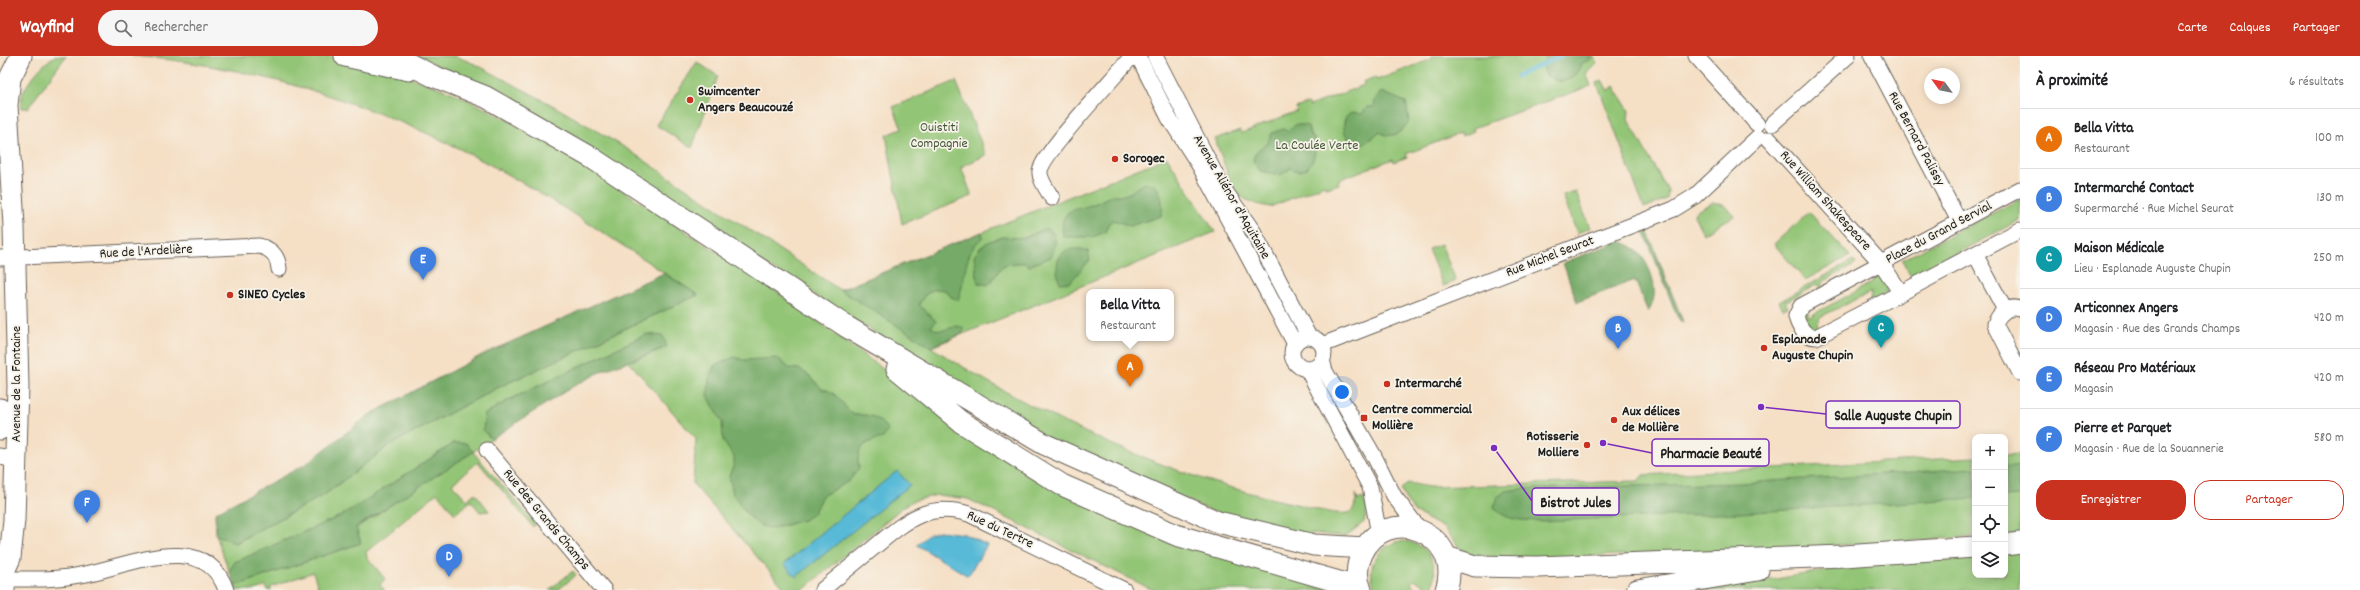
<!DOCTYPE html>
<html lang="fr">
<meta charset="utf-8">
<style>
body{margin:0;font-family:Dekko,sans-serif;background:#f6f6f6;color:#202124}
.controls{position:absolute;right:12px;bottom:12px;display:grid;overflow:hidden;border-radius:8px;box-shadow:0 2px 10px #0003}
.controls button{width:36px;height:36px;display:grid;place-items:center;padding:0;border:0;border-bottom:1px solid #e0e0e0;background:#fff;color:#202124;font:20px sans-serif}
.compass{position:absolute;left:1924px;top:12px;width:36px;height:36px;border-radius:50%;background:#fff;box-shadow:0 2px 10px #0003;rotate:303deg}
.you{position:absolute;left:1342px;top:336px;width:14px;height:14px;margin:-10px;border:3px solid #fff;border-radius:50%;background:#1a73e8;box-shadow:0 0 0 6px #1a73e833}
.badge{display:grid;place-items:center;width:26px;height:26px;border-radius:50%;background:#c8321e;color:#fff;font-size:13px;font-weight:700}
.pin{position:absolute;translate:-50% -33px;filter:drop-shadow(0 1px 2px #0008)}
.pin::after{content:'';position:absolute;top:21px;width:14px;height:12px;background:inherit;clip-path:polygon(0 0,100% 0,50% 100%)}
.popup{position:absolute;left:1086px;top:233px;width:88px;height:52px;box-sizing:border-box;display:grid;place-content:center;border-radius:8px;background:#fff;filter:drop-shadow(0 1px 3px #0005);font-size:13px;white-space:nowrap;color:#757577}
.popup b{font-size:15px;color:#202124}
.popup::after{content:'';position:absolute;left:50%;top:100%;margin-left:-8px;border:8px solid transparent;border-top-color:#fff}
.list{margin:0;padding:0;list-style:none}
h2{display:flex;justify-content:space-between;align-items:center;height:52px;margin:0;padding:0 16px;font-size:17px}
h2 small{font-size:13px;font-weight:400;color:#757577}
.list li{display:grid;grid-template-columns:26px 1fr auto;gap:12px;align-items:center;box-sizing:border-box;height:60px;padding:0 16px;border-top:1px solid #e0e0e0}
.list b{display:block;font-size:15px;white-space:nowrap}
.list p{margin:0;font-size:13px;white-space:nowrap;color:#757577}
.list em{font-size:13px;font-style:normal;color:#757577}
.actions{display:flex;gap:8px;padding:12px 16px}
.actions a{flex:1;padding:9px 0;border:1px solid #c8321e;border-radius:16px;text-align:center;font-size:14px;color:#c8321e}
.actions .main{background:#c8321e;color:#fff}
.icon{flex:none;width:22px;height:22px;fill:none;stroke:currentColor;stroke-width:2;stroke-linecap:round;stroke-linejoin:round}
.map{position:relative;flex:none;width:2020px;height:534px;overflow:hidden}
header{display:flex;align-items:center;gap:24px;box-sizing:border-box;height:56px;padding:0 20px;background:#c8321e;color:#fff}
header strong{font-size:19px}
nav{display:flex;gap:22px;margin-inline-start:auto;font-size:14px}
.search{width:280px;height:36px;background:#f6f6f6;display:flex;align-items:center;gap:10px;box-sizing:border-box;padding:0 14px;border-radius:22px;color:#757577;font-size:15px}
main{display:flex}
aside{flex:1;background:#fff}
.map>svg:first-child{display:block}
.green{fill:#93c576;stroke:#587049}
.forest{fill:#76aa67;stroke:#496342}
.water{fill:#59bad7;stroke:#3a6b7a}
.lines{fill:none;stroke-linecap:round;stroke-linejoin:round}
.stream{stroke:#59bad7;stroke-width:4.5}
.street-casing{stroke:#686057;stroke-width:17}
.secondary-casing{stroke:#686057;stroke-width:23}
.street{stroke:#fff;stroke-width:15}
.secondary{stroke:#fff;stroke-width:21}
.poi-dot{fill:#c8321e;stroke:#f7f3e8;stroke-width:1.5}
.labels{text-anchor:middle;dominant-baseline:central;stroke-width:3.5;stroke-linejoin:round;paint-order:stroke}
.poi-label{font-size:14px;font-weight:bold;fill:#1c1c1c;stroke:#f7f3e8;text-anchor:start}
.park-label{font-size:14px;fill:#46573c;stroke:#f7f3e8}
.street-label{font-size:14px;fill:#1c1c1c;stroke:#f7f3e8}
.leader{fill:none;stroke:#7b2cbf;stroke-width:1.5}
.callout-dot{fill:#7b2cbf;stroke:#f7f3e8;stroke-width:1.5}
.callout{fill:#f7f3e8;stroke:#7b2cbf;stroke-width:1.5}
.callout-label{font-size:15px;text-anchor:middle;font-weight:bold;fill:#1c1c1c}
</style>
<header>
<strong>Wayfind</strong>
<div class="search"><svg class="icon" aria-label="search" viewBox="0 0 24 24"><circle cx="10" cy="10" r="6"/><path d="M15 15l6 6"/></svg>Rechercher</div>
<nav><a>Carte</a><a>Calques</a><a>Partager</a></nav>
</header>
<main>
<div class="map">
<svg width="2020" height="534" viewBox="0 0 2020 534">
<rect width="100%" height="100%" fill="#f7f3e8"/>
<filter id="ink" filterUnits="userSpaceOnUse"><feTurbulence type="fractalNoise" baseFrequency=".025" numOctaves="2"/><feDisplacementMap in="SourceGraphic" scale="8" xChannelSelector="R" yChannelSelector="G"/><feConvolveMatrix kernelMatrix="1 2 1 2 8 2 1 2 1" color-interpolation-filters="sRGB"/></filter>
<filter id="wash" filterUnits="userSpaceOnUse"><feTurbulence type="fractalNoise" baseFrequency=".012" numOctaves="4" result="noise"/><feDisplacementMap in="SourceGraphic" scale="16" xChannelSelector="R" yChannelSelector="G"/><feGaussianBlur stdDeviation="0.9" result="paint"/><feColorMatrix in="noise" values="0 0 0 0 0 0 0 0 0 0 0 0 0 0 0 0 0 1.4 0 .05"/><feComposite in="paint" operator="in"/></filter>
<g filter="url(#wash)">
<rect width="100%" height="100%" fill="#f5dfc5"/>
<!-- green -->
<path class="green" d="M55 0H66L28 52H21C21 48 20 43 22 39 27 26 43 7 55 0Z
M133 0H329L409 21 456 38 504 62 579 106 771 231 973 379 1006 400 1334 534H1153L968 443 937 439 913 445 903 451 803 534H786L693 428 696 383 629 306 667 291 647 278 507 345 485 358 483 374 491 383 473 396 536 468 533 471 478 406 452 428 467 444 475 437 489 455 480 456 471 445 455 458 437 437 366 496 367 501 385 523 380 529 385 534H319L313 516 271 531V534H267L266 530 255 534H236L235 530 361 487 356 472 473 395 454 387 345 458 235 506 229 515 216 479 236 487 324 439 390 389 497 332 698 239C620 188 542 134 458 92 358 43 245 9 133 0Z
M417 0H455L477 9 554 50 624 91 840 234 1167 101 1215 176 931 291C1045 364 1168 421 1300 449 1311 452 1341 461 1351 456L1357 446 1356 438 1358 444 1363 442 1367 454 1364 466 1345 481 1312 477 1310 484 1223 460 1032 375 472 25Z
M1431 0H1594L1597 8 1586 17 1591 30 1473 72 1474 75 1462 80 1461 77 1406 98 1407 101 1394 106 1393 103 1338 124 1339 128 1327 132 1325 129 1270 151 1256 148 1243 142 1233 132 1215 83 1240 74 1242 77 1297 55 1296 52 1308 47 1309 50 1364 29 1363 26 1375 21 1377 24 1432 3Z
M697 6 718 20 692 92 656 69Z
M1602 24 1608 35 1614 30 1629 55 1628 64 1668 135 1667 143 1644 152 1597 27Z
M956 25 986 99 961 111 972 140 902 168 886 79 902 73 893 51Z
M1576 136 1590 172 1577 177 1563 140Z
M2020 143V164L1911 221 1902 204Z
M1713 146 1726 150 1734 160 1703 178 1694 159 1695 156Z
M1809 156 1850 200 1805 224 1774 188Z
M1441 188 1456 225 1443 230 1428 193Z
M1853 204 1856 208 1821 227 1824 232 1821 234 1818 228 1785 246 1788 251 1783 253 1779 246Z
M1875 216C1885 219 1889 228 1887 237L1870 247 1871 236 1820 261 1816 275 1804 265 1802 259 1809 249 1808 261 1873 226Z
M2020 398V478L2005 479V399Z
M1975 401V481L1756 494 1484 504 1462 495 1444 472 1415 456 1406 445 1401 433 1409 427 1429 431 1638 425 1643 419Z
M1400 485C1427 485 1441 507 1432 532L1414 524 1411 527 1416 534H1376C1364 512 1377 491 1400 485Z
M2020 495V534H1694L1765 525 1879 505 1975 498V519H2005V496Z
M573 515 576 519 558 534H549Z"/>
<!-- forest -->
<path class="forest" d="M1546 0H1591L1590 4 1582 7C1581 18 1568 27 1558 25 1554 24 1550 21 1546 20L1543 11Z
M1381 36 1406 46 1409 65C1401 77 1393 84 1379 76L1364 88C1360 87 1353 87 1349 83 1342 77 1341 58 1353 56 1356 56 1359 58 1362 58L1367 51H1374L1375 43Z
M1297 68 1308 70 1310 79 1315 83C1318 97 1309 124 1291 112L1281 119 1260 115 1253 105C1255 94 1259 93 1267 88L1272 77 1283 73 1287 75Z
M1145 127 1154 128C1162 136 1164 149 1161 160L1130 170 1113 164 1108 168 1107 175 1093 181H1063C1059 153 1071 155 1091 149 1099 147 1106 141 1114 139 1118 138 1123 140 1127 138 1133 136 1137 130 1145 127Z
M1046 172C1059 178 1056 190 1051 201L1029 210 1025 207C995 207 1005 211 988 229L978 227 974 200 980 192 988 186 1002 181 1024 182Z
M1647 174 1683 266 1682 267 1677 260 1644 175Z
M982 176V182C963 196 966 224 958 244L951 241 945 234 934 233 924 240 919 249 936 265 931 271C946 281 953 264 964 273L962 278 931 291 840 234Z
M1619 185C1645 190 1665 234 1648 256L1635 224 1577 246 1563 207Z
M1069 193H1082L1088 195 1090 204 1070 226 1060 227C1055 215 1055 199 1069 193Z
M664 217 698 239 497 332 390 389 324 439 235 487 216 479 215 457 306 408 369 359 482 299Z
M647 278 663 280 667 291 604 314 572 331 491 383 483 374 485 358 507 345Z
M734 301 744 304 778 302 789 312 799 313 810 320 822 333C838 335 842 350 854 359 871 358 877 360 888 374L883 382C865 386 855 392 859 412L849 425 822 440 813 458 804 464 772 473 759 469 745 456 733 438 729 420 734 408V401L723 385 722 366 708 340 709 322 714 310Z
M454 387H466L473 396 356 471 361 487 235 530 229 515 235 506 345 458Z
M2005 410H2020V440L2005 441Z
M1975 412V442L1740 457 1542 465C1524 464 1506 466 1494 451L1496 442 1506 435 1519 433 1741 427Z"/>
<!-- water -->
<path class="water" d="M897 415 910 429 796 521 784 508Z
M939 475 964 478 987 489 968 520 917 489 929 478Z"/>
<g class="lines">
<!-- stream -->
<path class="stream" d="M1517 20 1561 0"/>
</g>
</g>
<g filter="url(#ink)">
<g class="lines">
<!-- street casing -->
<g class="street-casing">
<path id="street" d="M1138 0 1169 62 1199 109 1295 288
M1155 0 1221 129 1253 175 1309 281
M1696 0 1757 68
M1872 0 1959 165
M1772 68 1848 0
M1769 83 1881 207 1801 250 1796 260C1798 270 1805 281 1816 281L1901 237
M2020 133 1881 207 1901 237 2020 174
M1052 142C1048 135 1039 123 1040 115 1043 96 1116 20 1132 0
M1975 198 2005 254
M0 202 259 190C272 193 278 200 279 213
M2020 253C2009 249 1999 257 1995 268L2020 317
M1292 297a16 16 0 1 1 32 0a16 16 0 1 1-32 0Z
M1322 289 1674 153 1695 140 1758 81
M1322 304 1325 315 1374 400 1394 440 1420 474
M1307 313 1370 431 1379 478
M487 394 604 534
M0 400 16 406
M4 523C30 523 55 524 80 519 124 512 205 471 226 534
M822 534C839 520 855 507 872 493 904 467 925 445 969 458L1124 534"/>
</g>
<!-- secondary casing -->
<g class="secondary-casing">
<path id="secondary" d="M345 0 409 14
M393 0 433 20 486 41 592 102 847 271 1044 388 1218 466 1314 489 1365 492
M897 313 961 366 1062 429 1176 479 1360 532
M0 353V373
M2005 489 2020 487
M0 499 5 513 4 534
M1446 501 1475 510 1537 511 1844 500 1975 491
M5 513 10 502 14 464 18 330 14 170 7 49 10 22 21 0
M1361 534C1356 522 1356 510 1362 498 1386 445 1465 477 1446 534
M1637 534 1758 514"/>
</g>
<!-- street -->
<use href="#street" class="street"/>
<!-- secondary -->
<use href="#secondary" class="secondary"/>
</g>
</g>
<!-- markers -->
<g class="poi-dot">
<circle cx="690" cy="44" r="4"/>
<circle cx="1115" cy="103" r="4"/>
<circle cx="230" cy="239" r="4"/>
<circle cx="1764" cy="292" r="4"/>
<circle cx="1387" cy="328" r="4"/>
<rect x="1360" y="358" width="8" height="8" rx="2"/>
<circle cx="1614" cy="364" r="4"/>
<circle cx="1587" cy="389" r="4"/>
</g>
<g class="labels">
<!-- poi labels -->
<g class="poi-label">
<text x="698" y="36">Swimcenter<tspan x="698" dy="16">Angers Beaucouzé</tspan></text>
<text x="1123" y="103">Sorogec</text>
<text x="238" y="239">S1NEO Cycles</text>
<text x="1772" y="284">Esplanade<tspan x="1772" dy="16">Auguste Chupin</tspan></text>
<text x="1395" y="328">Intermarché</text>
<text x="1372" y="354">Centre commercial<tspan x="1372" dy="16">Mollière</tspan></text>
<text x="1622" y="356">Aux délices<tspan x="1622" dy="16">de Mollière</tspan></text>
<text x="1579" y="381" text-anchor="end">Rotisserie<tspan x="1579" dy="16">Molliere</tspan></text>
</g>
<!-- park labels -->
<g class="park-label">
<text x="939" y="72">Ouistiti<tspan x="939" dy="16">Compagnie</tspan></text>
<text x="1317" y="90">La Coulée Verte</text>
</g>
<!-- street labels -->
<g class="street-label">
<text transform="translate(1916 83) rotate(62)">Rue Bernard Palissy</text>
<text transform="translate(1231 141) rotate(60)">Avenue Aliénor d'Aquitaine</text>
<text transform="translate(1825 145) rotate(48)">Rue William Shakespeare</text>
<text transform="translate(1939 177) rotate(-28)">Place du Grand Servial</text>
<text transform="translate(146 196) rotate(-3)">Rue de l'Ardelière</text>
<text transform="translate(1550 201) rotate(-21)">Rue Michel Seurat</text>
<text transform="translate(17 328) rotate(-90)">Avenue de la Fontaine</text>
<text transform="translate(546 464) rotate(50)">Rue des Grands Champs</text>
<text transform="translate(1000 474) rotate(25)">Rue du Tertre</text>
</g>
</g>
<!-- callouts -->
<path class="leader" d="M1761 351L1826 358M1603 387L1652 397M1494 392L1532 445"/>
<g class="callout-dot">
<circle cx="1761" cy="351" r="4"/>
<circle cx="1603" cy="387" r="4"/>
<circle cx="1494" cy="392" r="4"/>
</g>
<g class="callout">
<rect x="1826" y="345" width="134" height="27" rx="4"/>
<rect x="1652" y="383" width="117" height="27" rx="4"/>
<rect x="1532" y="432" width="87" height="27" rx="4"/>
</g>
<g class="callout-label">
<text x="1893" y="364">Salle Auguste Chupin</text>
<text x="1711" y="402">Pharmacie Beauté</text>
<text x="1576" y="451">Bistrot Jules</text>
</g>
</svg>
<div class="controls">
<button>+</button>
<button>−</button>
<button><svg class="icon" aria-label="locate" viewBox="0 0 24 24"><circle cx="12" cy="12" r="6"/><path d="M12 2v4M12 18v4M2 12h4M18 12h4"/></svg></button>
<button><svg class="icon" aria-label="layers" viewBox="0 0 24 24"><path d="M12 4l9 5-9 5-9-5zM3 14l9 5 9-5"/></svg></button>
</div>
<svg class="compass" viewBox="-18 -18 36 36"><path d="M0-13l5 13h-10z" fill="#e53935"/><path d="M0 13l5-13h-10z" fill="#757577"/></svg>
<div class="you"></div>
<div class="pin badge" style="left:1130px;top:331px;background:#e8710a">A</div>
<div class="popup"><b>Bella Vitta</b>Restaurant</div>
<div class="pin badge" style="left:1618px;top:293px;background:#3f7fe0">B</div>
<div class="pin badge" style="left:1881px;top:292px;background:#0f9aa8">C</div>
<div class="pin badge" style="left:449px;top:521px;background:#3f7fe0">D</div>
<div class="pin badge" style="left:423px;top:224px;background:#3f7fe0">E</div>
<div class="pin badge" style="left:87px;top:467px;background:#3f7fe0">F</div>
</div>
<aside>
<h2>À proximité<small>6 résultats</small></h2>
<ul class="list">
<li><span class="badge" style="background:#e8710a">A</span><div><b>Bella Vitta</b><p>Restaurant</p></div><em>100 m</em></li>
<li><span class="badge" style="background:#3f7fe0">B</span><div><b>Intermarché Contact</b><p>Supermarché · Rue Michel Seurat</p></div><em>130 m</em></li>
<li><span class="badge" style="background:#0f9aa8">C</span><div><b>Maison Médicale</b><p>Lieu · Esplanade Auguste Chupin</p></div><em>250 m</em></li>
<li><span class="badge" style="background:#3f7fe0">D</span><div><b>Articonnex Angers</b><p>Magasin · Rue des Grands Champs</p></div><em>420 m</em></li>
<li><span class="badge" style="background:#3f7fe0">E</span><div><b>Réseau Pro Matériaux</b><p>Magasin</p></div><em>420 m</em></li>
<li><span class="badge" style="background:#3f7fe0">F</span><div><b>Pierre et Parquet</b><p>Magasin · Rue de la Souannerie</p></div><em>580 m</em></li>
</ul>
<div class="actions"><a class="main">Enregistrer</a><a>Partager</a></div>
</aside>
</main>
